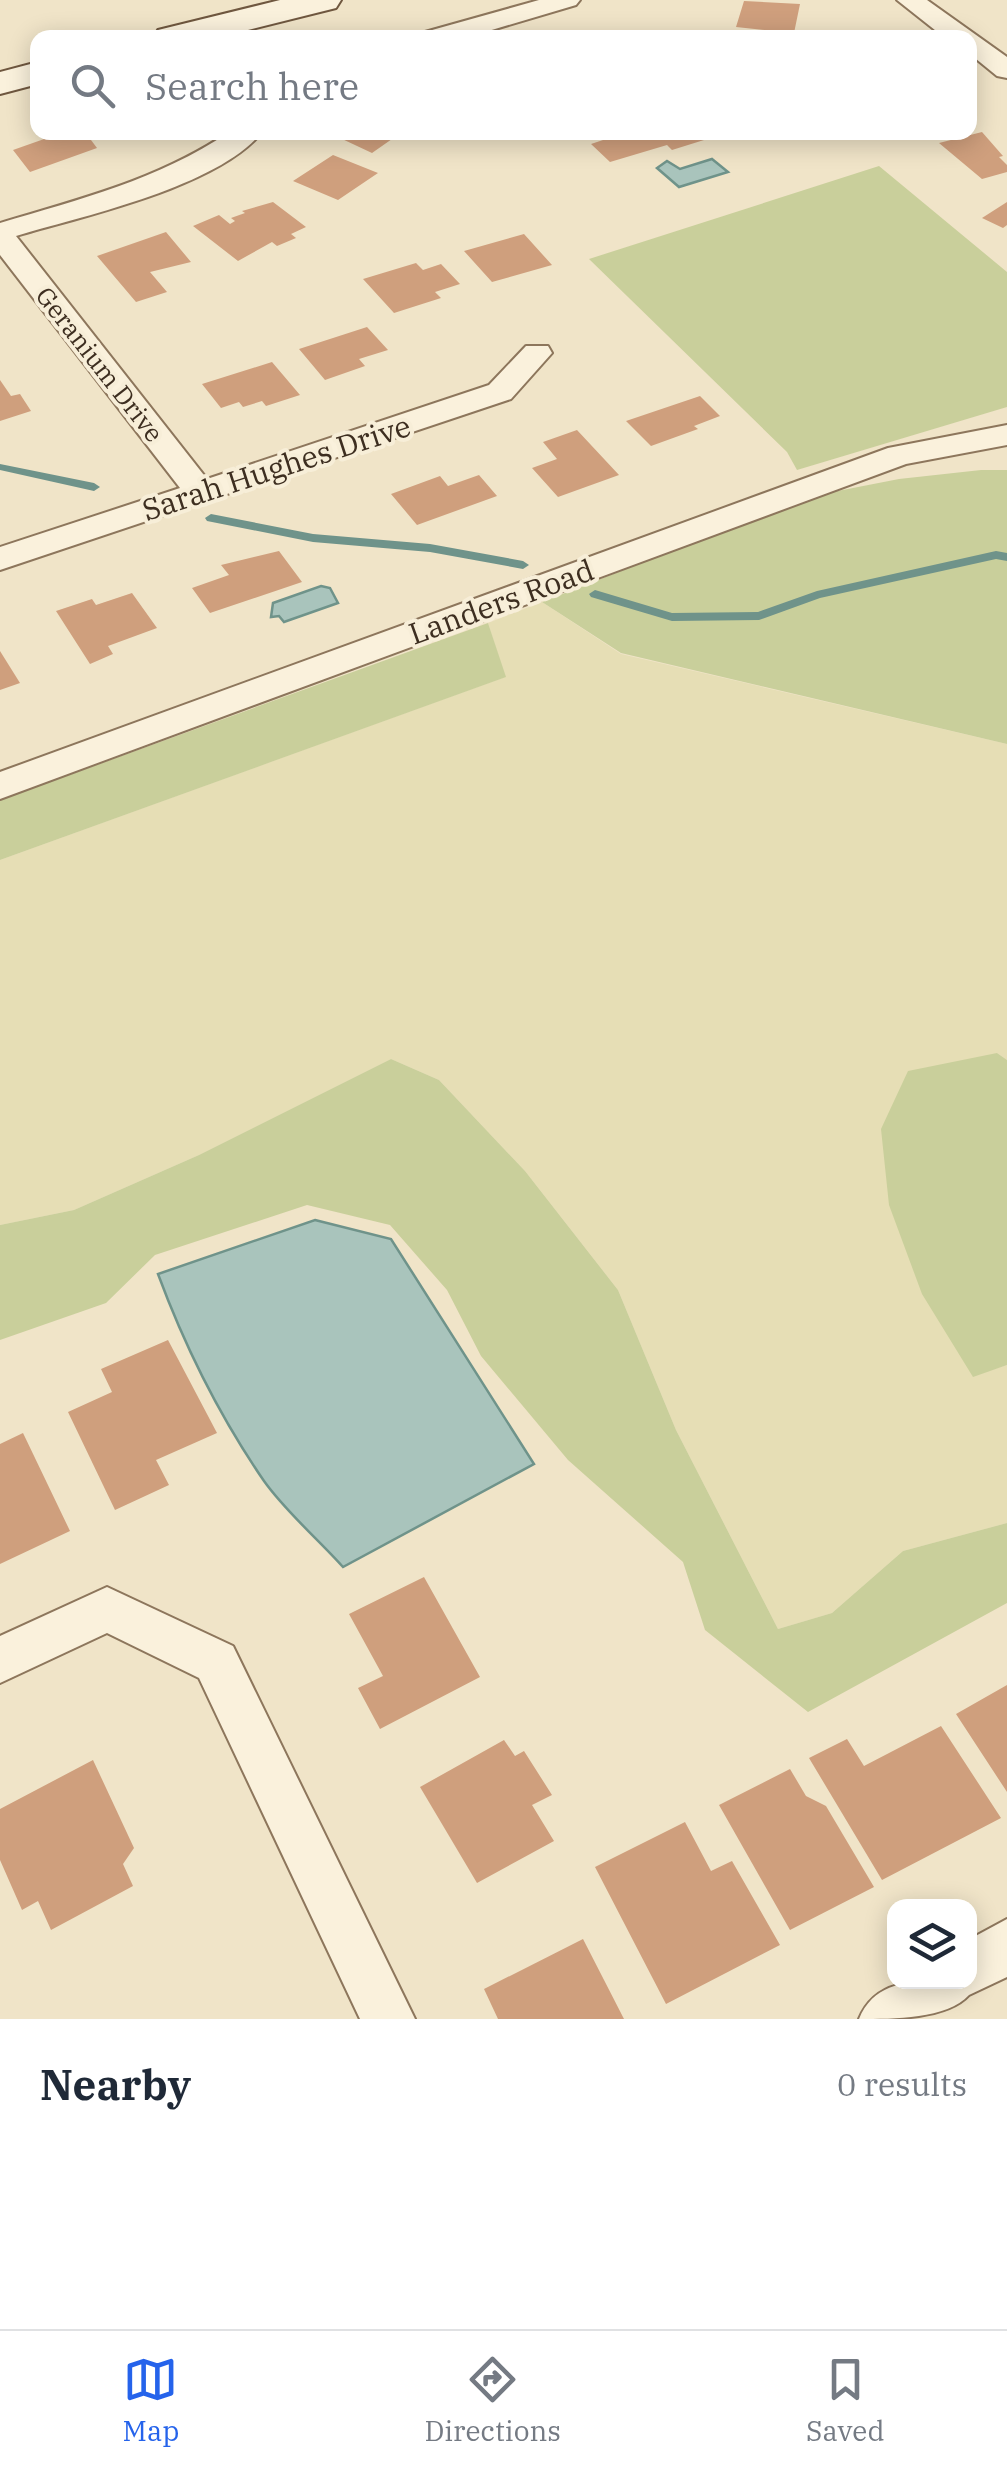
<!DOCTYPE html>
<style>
body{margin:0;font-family:"IBM Plex Serif",serif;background:#f2f2f3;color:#1f2937}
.controls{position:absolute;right:30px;bottom:30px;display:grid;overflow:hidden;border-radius:20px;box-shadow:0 5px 25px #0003}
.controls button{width:90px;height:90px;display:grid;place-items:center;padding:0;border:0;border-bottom:2px solid #e0e1e3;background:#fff;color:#1f2937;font:50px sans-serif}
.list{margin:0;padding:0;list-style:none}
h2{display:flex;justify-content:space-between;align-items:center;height:130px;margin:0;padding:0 40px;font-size:42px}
h2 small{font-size:32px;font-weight:400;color:#747a83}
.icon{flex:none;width:55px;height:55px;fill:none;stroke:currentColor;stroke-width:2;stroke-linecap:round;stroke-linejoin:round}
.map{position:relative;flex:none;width:1007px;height:2019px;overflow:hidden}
.search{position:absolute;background:#fff;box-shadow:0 5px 25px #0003;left:30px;right:30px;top:30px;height:110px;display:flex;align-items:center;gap:25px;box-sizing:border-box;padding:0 35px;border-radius:20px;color:#747a83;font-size:38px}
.sheet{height:310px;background:#fff}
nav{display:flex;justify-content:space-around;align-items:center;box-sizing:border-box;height:140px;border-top:2px solid #e0e1e3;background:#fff;font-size:28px;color:#747a83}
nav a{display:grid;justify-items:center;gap:5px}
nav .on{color:#2563eb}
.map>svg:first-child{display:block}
.farmland{fill:#e6deb5}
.green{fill:#c9cf9b}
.water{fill:#a9c4bc;stroke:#6f938a;stroke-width:2.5}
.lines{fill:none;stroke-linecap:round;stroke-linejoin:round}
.stream{fill:#6f938a;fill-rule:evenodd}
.building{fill:#cf9f7d}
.street-casing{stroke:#8d765c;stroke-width:4}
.secondary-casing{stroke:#6f573f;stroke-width:4}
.street{fill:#faf1dc;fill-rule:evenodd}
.secondary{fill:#faf1dc;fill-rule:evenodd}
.labels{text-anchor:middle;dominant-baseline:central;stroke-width:8;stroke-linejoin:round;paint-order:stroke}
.far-street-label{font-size:25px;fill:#3d2e20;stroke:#f7eed8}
.street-label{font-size:30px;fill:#3d2e20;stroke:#f7eed8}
</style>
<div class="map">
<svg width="1007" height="2019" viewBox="0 0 1007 2019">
<rect width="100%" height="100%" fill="#f0e4c8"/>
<!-- farmland -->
<path class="farmland" d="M542 602 621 654 1007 744V1060L997 1053 972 1376 1007 1365V1523L903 1551 832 1613 778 1629 676 1430 618 1290 525 1171 439 1080 391 1059 199 1155 74 1210 0 1225V860L505 677 488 623Z"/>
<!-- green -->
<path class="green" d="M879 166 1007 272V407L797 470 787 452 589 259Z
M981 470H1007V744L621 653 542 602 812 496 899 479Z
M488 623 506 677 0 860V800Z
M997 1053 1007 1060V1365L973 1377 922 1294 889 1205 881 1129 908 1071Z
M391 1059 439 1080 525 1171 618 1290 676 1430 778 1629 832 1613 903 1551 1007 1523V1603L808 1712 705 1630 683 1562 568 1460 481 1356 447 1290 390 1225 307 1205 155 1255 106 1303 0 1340V1225L74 1210 199 1155Z"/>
<!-- water -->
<path class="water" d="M712 159 728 172 679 187 657 168 667 161 680 169Z
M321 586 330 588 338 603 284 622 279 616 271 617 273 603Z
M315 1220 391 1239 534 1464 343 1567C318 1539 286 1512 264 1481 220 1417 185 1347 158 1274Z"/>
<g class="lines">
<!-- stream -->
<path class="stream" d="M0 464 94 483 100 487 94 491 0 470Z
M211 514 313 534 430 544 523 561 529 565 523 569 430 552 313 542 207 521 205 518Z
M996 551 1007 553V561L996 559 820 598 759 620 672 621 591 597 589 594 595 590 672 613 758 612 817 591Z"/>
</g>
<!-- building -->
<path class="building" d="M744 1 800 4 794 33 736 27Z
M64 132H85L97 148 30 172 13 150Z
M350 132H402L372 153 340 138Z
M627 132H717L720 135 672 150 667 145 610 162 591 144Z
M982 132 1003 156 999 157 1007 165V172L982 179 939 143Z
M333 155 378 173 338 200 293 181Z
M273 202 306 227 291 234 296 238 277 246 272 242 238 261 193 226 219 215 230 224 235 221 231 218 245 213 242 211Z
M1007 202V225L1003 228 982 218Z
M166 232 191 262 150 272 167 292 136 302 97 256Z
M524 234 552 265 492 282 464 251Z
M416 263 423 270 441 264 460 284 435 292 441 298 394 313 363 279Z
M367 327 388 350 359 359 365 366 325 380 299 349Z
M272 362 300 395 266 406 262 401 243 407 239 402 221 408 202 384Z
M0 380 11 396 20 394 31 411 0 421Z
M700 396 720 416 694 426 698 429 651 446 626 421Z
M577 430 619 475 558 497 532 468 557 459 543 442Z
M479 475 497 496 417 525 391 494 440 476 448 486Z
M279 551 302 582 210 613 192 588 229 575 221 565Z
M132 593 157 628 108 646 113 654 90 664 56 611 92 599 96 605Z
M0 651 20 683 0 690Z
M168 1340 217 1433 156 1460 169 1485 115 1510 68 1412 112 1392 101 1369Z
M23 1433 70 1531 0 1564V1444Z
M424 1577 480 1677 380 1729 358 1688 383 1676 349 1614Z
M1007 1685V1792L956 1714Z
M941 1726 1001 1818 882 1880 809 1758 847 1739 864 1766Z
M504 1740 515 1756 524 1751 552 1795 532 1805 554 1841 477 1883 420 1787Z
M93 1760 134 1848 123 1864 133 1886 51 1930 38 1901 22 1910 0 1860V1809Z
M790 1769 806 1796 826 1806 874 1887 790 1930 719 1805Z
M685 1822 711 1871 732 1861 780 1945 666 2004 595 1867Z
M583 1939 624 2019H498L484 1989Z"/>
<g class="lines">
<!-- street casing -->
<g class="street-casing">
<path id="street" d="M539 0H580L576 5 465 38H421L425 32Z
M897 0H927L1007 57V78L997 76 970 54V38H945Z
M229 132H262C218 187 83 216 16 236L207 479 489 385 526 346H548L552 353 511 399 0 570V547L180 488 0 255V223C80 199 158 180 229 132Z
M1007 425V445L906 464 0 799V772L888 448Z
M107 1587 233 1646 415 2019H360L199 1678 107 1633 0 1683V1636Z
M1007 1919V1977L969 1995C947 2019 894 2019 859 2019 878 1973 927 1982 970 1982V1939Z"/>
</g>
<!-- secondary casing -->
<g class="secondary-casing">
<path id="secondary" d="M280 0H341L336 8 216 38H153L158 30Z
M38 62V84L0 94V72Z"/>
</g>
<!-- street -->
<use href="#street" class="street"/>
<!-- secondary -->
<use href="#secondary" class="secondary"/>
</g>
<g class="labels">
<!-- far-street labels -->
<g class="far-street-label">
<text transform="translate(100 364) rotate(52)">Geranium Drive</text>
</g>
<!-- street labels -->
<g class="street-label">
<text transform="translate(276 467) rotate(-18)">Sarah Hughes Drive</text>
<text transform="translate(501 601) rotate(-20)">Landers Road</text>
</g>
</g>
</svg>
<div class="controls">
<button><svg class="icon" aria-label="layers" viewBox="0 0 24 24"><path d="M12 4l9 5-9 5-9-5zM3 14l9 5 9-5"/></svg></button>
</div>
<div class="search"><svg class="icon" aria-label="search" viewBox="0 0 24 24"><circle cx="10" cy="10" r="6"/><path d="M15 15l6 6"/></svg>Search here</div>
</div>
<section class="sheet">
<h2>Nearby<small>0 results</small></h2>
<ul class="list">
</ul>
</section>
<nav>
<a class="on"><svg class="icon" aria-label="map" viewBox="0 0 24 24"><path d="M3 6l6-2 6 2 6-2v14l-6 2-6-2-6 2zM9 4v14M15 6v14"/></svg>Map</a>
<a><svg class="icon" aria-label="directions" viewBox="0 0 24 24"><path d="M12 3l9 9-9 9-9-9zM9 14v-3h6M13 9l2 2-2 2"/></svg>Directions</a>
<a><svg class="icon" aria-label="saved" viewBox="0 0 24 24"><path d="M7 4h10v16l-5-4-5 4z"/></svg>Saved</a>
</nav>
